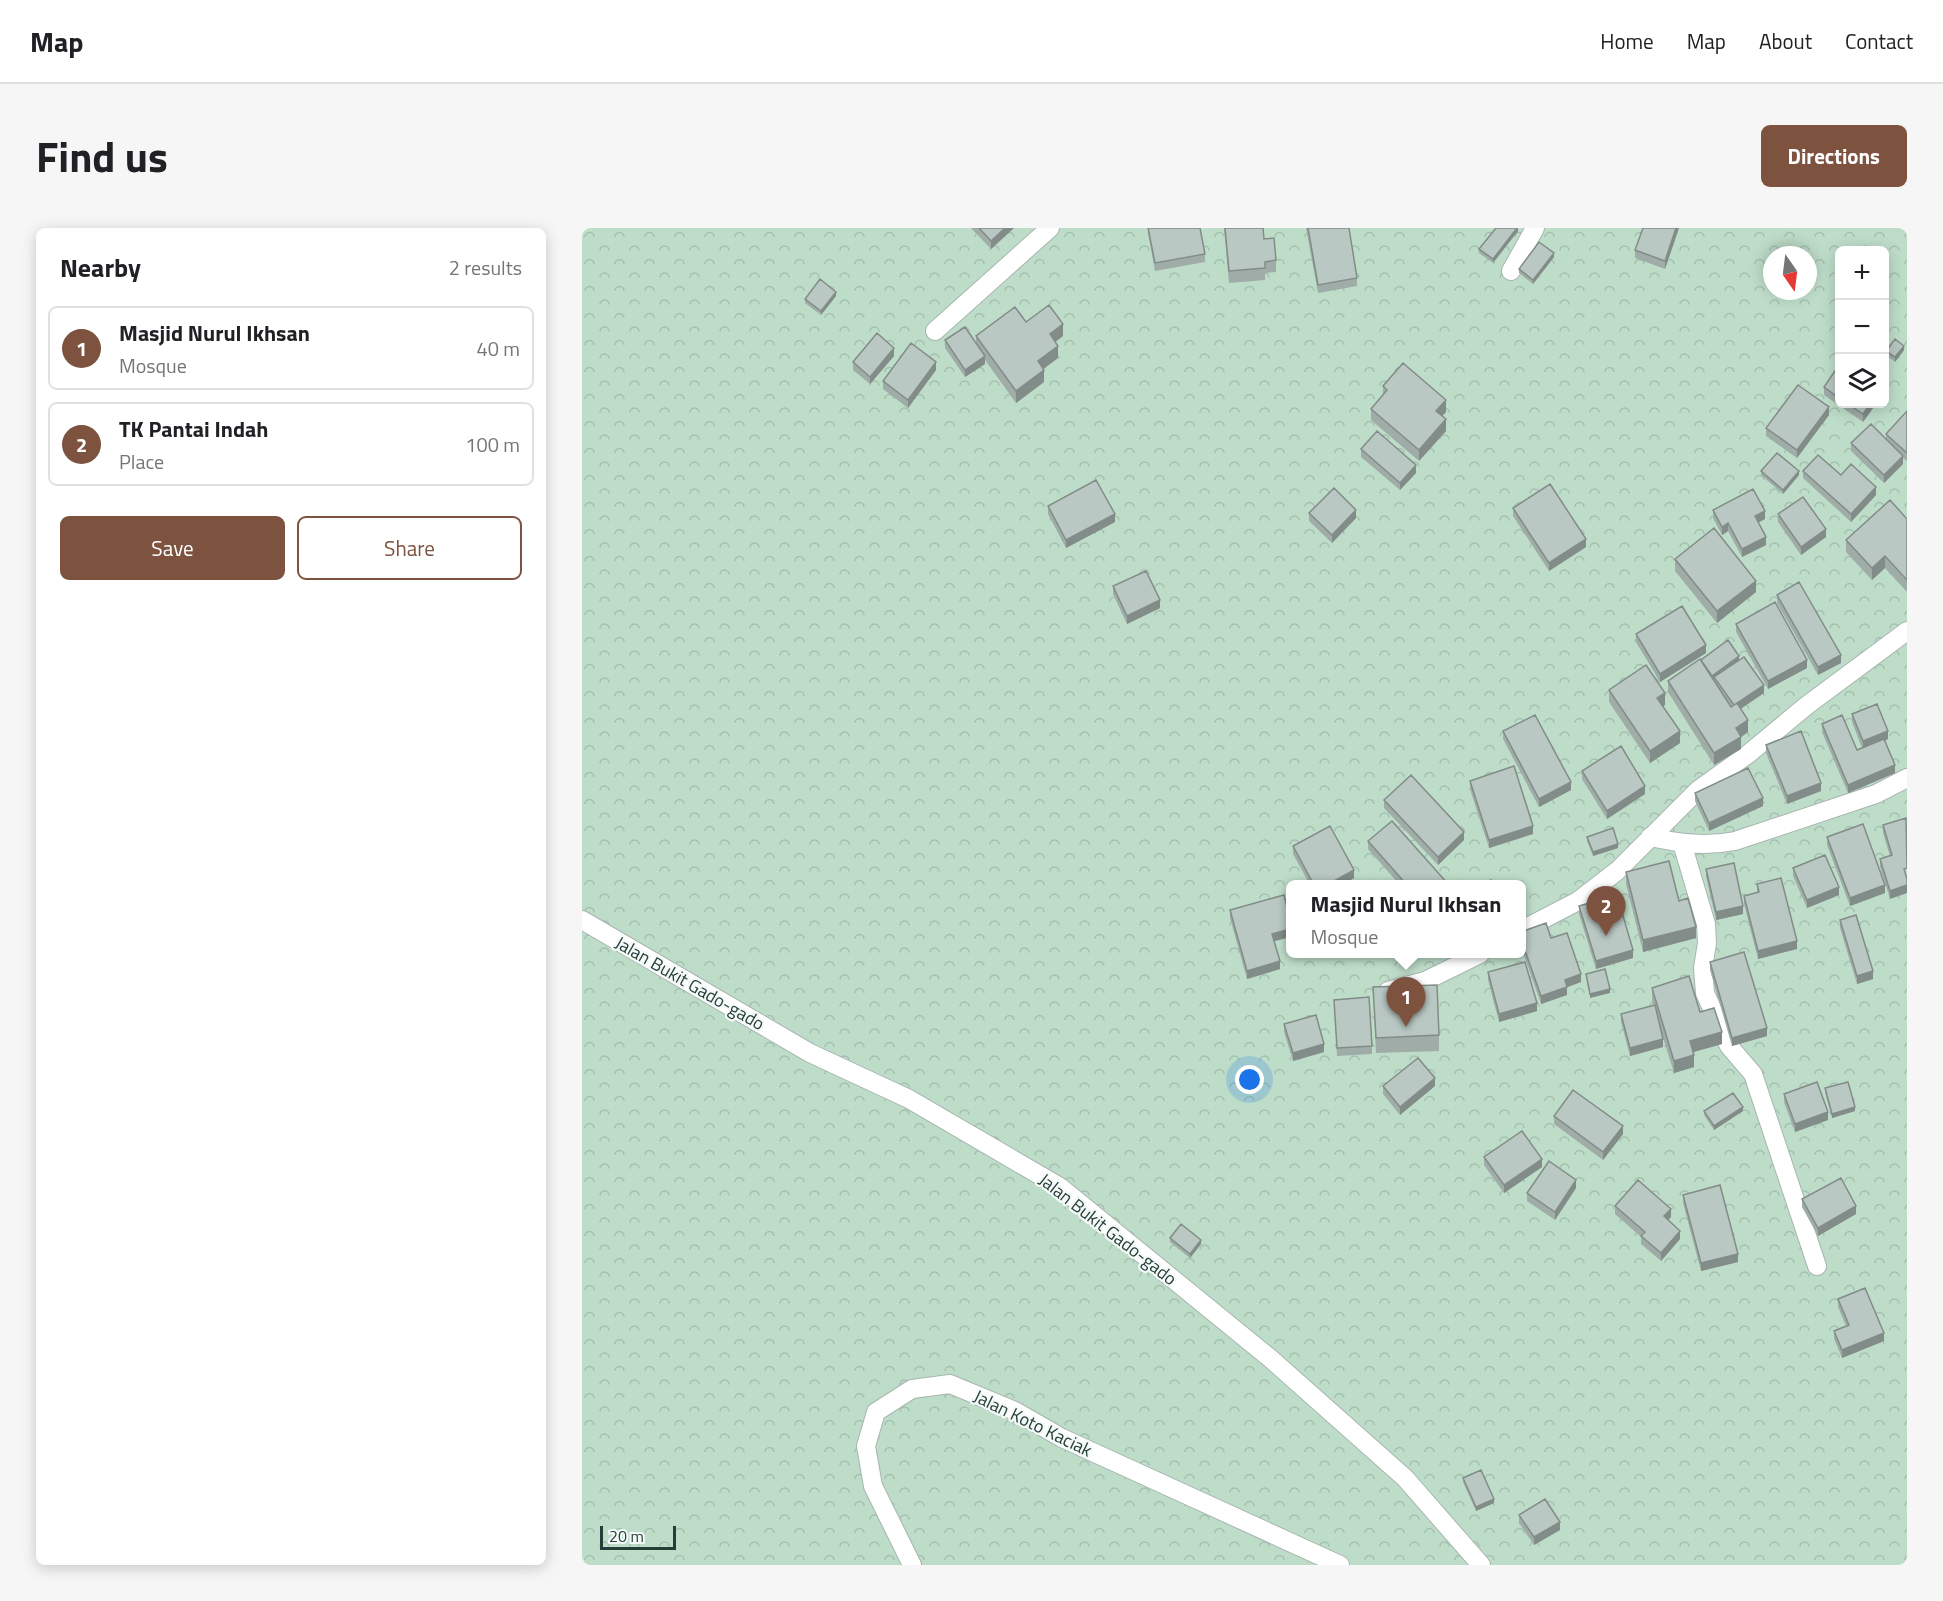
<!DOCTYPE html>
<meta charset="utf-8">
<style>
body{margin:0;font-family:"Titillium Web",sans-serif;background:#f6f6f6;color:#202124}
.controls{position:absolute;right:18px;top:18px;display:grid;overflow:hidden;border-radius:9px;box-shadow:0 3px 15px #0003}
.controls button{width:54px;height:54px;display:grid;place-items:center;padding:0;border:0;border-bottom:2px solid #e0e0e0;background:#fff;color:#202124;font:30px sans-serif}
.compass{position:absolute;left:1181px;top:18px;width:54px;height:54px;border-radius:50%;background:#fff;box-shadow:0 3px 15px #0003;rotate:166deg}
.scale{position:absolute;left:18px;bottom:15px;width:76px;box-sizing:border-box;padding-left:6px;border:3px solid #243e39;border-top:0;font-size:16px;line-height:21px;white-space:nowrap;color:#243e39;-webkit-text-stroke:4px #f5f9f7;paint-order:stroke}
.you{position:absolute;left:668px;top:852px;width:21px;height:21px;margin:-15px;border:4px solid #fff;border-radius:50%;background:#1a73e8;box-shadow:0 0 0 9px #1a73e833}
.badge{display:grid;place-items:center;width:39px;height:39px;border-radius:50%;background:#7d523f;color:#fff;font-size:20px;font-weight:700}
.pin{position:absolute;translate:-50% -50px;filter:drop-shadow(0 2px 3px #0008)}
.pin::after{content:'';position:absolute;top:32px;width:21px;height:18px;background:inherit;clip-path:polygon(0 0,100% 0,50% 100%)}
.popup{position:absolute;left:704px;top:652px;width:240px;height:78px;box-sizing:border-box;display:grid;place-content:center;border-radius:9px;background:#fff;filter:drop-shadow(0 2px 4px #0005);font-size:20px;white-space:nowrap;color:#757577}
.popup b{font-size:22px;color:#202124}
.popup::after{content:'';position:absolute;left:50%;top:100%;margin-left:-12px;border:12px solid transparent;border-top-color:#fff}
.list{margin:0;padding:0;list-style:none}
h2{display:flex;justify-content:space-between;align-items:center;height:78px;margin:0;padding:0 24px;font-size:26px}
h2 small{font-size:20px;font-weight:400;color:#757577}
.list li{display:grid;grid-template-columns:39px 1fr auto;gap:18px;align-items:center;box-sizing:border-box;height:84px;margin:0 12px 12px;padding:0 12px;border:2px solid #e0e0e0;border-radius:9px}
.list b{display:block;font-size:22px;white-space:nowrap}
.list p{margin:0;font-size:20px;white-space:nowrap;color:#757577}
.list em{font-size:20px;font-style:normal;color:#757577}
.actions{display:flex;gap:12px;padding:18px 24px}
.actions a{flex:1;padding:14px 0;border:2px solid #7d523f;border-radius:9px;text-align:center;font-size:21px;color:#7d523f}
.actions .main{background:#7d523f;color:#fff}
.icon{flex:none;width:33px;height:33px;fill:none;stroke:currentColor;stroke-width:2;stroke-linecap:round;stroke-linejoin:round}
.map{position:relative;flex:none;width:1325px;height:1337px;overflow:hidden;border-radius:9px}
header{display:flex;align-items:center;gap:36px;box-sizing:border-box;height:84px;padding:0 30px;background:#fff;border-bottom:2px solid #e0e0e0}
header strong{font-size:28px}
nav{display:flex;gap:33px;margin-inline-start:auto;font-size:21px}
.intro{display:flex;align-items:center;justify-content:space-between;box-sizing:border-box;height:144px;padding:0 36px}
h1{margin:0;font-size:42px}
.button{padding:15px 27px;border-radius:9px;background:#7d523f;color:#fff;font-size:21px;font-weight:700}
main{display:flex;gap:36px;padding:0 36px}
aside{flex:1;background:#fff;border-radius:9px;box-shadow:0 3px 15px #0003}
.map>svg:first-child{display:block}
.forest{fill:url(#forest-crowns);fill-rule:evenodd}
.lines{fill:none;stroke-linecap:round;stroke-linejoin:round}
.minor-casing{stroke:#a7b5b1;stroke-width:20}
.minor{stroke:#fff;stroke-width:18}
.wall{fill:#9faca8}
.shaded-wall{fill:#828c88}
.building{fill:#b9c8c3;stroke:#828c88;stroke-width:1.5}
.labels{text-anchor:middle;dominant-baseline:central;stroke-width:4.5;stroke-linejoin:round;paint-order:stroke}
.street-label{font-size:18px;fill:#243e39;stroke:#f5f9f7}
</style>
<header>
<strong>Map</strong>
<nav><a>Home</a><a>Map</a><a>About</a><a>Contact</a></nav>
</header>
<div class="intro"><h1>Find us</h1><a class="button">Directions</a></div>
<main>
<aside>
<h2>Nearby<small>2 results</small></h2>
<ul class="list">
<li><span class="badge">1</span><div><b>Masjid Nurul Ikhsan</b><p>Mosque</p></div><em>40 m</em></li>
<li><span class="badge">2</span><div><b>TK Pantai Indah</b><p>Place</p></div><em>100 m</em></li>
</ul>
<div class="actions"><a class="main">Save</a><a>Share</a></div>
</aside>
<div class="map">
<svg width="1325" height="1337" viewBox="0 0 1325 1337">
<defs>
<pattern id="forest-crowns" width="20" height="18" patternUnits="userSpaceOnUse" patternTransform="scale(1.5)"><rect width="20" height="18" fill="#beddc9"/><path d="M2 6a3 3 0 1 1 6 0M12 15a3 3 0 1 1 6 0" fill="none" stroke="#a3bfad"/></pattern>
</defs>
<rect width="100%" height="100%" fill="#e4edea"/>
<!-- forest -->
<path class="forest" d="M0 0H1325V1337H0ZM1258 22H1302V176H1258ZM1190 27H1226V63H1190ZM708 656H940V726H708Z"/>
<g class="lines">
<!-- minor casing -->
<g class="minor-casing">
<path id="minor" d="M929 43 953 0
M353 103 468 0
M1068 609C1097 615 1123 619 1153 613L1294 566 1325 550
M1100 615 1124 696 1125 715 1121 740 1123 765 1147 818 1171 846 1235 1038
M0 692 228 825 327 871 478 959 689 1131 823 1250 899 1337
M940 702 996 673 1035 643 1116 562 1165 527 1224 478 1325 403
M806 763 843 753 898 726
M330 1337 291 1258 284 1218 294 1184 330 1161 368 1156 433 1183 480 1210 758 1337"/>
</g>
<!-- minor -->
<use href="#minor" class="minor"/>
</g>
<!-- wall -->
<path class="wall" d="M389 0H432L409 21Z
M566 0H618L623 26V34L573 43 566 5Z
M642 0H681L682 11 694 32V44L683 45V52L647 55Z
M724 0H767L775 50V58L736 65Z
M936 0V3L911 35 897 25V21Z
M1061 0H1097L1083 41 1053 30V22Z
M972 29 951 56 937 45V41Z
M254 68 239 87 223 75V71Z
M444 94 481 108 473 114 476 130 461 141 462 154 434 175 403 132V136L383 149 363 120V112L394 115V108Z
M1322 122 1313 134 1304 127V123Z
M312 128 288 156 271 142V134Z
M1257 137V176H1294L1281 194 1242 167V159Z
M354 142 326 180 301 161V153Z
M801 158 864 184 860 188 864 203 837 233 789 192V181L801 167Z
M1325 183V233L1321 230V236L1302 255 1269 223V215L1304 211V206Z
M1247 187 1215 230 1184 208V200Z
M779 221 834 245 818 262 779 229Z
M1179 243 1217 247 1201 266 1179 247Z
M1221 243 1294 267 1269 294 1221 250Z
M466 278 533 294 484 320 466 286Z
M931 280 1004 319 967 343 931 288Z
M1131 282 1183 291 1176 295 1184 317 1160 329 1146 303 1140 307 1131 290Z
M727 285 774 290 750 315 727 293Z
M1196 286 1244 309 1219 327 1196 294Z
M1325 291V364L1303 340 1290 352 1264 324V312Z
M1093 331 1174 364 1135 395 1093 343Z
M531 358 578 380 545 396 531 366Z
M1195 367 1259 435 1236 447 1195 375Z
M1154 396 1225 440 1186 461 1154 404Z
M1054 406 1124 425 1078 454 1054 414Z
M1119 432H1157L1182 465 1159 481 1166 504 1159 509V521L1132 537 1086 464V453Z
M1027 462 1083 477 1081 478 1098 515 1068 535 1027 474Z
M1270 486 1306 511 1303 513 1313 545 1266 565 1240 504V496L1275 522 1280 520 1270 494Z
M921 503 989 562 957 579 921 511Z
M1184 517 1239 563 1205 576 1184 525Z
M1000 543 1063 566 1025 591 1000 551Z
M888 553 951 606 907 620 888 561Z
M1113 565 1181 578 1127 603 1113 573Z
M802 572 882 612 856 637 802 580Z
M1301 597 1324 648 1308 671 1298 639V631L1308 628 1301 605Z
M1005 609 1036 620 1011 628 1005 613Z
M1245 609 1303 665 1268 678 1245 617Z
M786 613 867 657H818L786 621Z
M711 618 772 650 760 657H728L711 626Z
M1211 640 1257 667 1225 680 1211 648Z
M1124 641 1161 686 1134 692 1124 649Z
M1044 644 1097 673 1114 710 1061 724 1044 656Z
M1175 656 1215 721 1176 731 1162 676V668L1175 664Z
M997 678 1051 730 1014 741 997 686Z
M648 682 692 714 698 741 665 751 648 690Z
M1258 692 1291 751 1275 756 1258 700Z
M939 704 969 710 999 754 985 759V767L959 776 939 719Z
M1128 734 1185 808 1150 818 1128 742Z
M906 744 955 783 917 794 906 752Z
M791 759 857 807V823L794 825Z
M1070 760 1118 784 1140 816 1111 824 1112 839 1092 845 1079 803 1081 819 1048 828 1039 794V786L1071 777 1070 772Z
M752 772 790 818V826L755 828Z
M702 796 742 824 711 833 702 804Z
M801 858H853L818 887 801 866Z
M1243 860 1273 883 1250 890 1243 864Z
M1202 866 1246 892 1213 904 1202 874Z
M1122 883H1161L1132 902 1122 887Z
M972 888 1041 906 1021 932 972 896Z
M902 929 960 939 922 965 902 937Z
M994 960 973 992 945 973V965Z
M1101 967 1156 1034 1119 1043 1101 975Z
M1220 971 1274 986 1236 1008 1220 979Z
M1033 978 1089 989 1086 992 1098 1011 1079 1033 1059 1016V1009L1033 986Z
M588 1010 619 1016 608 1030 588 1014Z
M1256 1071 1302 1113 1260 1130 1252 1111V1103L1264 1098 1256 1079Z
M881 1250 912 1275 894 1283 881 1254Z
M937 1287 978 1302 952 1317 937 1295Z"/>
<!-- shaded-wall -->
<path class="shaded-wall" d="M423 0H432L409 21V13Z
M935 0H936V3L911 35V31Z
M1094 0H1097L1083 41V33Z
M972 25V29L951 56V52Z
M254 64V68L239 87V83Z
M481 96V108L468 118V106Z
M1305 104V112L1302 117V109Z
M476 118V130L456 145V133Z
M1322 118V122L1313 134V129Z
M312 120V128L288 156V149Z
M403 128V136L383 149V142Z
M354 134V142L326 180V172Z
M462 142V154L434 175V163Z
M1306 150V158L1302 163V155Z
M864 172V184L854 195V183Z
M1288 176H1294L1281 194V186Z
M1247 179V187L1215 230V222Z
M864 191V203L837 233V222Z
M1321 228V236L1302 255V247Z
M834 237V245L818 262V255Z
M1217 243V247L1201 266V262Z
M1294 259V267L1269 294V286Z
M774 282V290L750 315V307Z
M1183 283V291L1173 296V288Z
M533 286V294L484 320V312Z
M1146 295V303L1140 307V299Z
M1244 301V309L1219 327V319Z
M1184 309V317L1160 329V321Z
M1004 311V319L967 343V335Z
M1303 328V340L1290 352V340Z
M1174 353V364L1135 395V383Z
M578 372V380L545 396V388Z
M1124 417V425L1078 454V446Z
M1259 427V435L1236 447V439Z
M1157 428V432L1130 452V448Z
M1225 432V440L1186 461V453Z
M1182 457V465L1152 485V477Z
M1083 465V477L1075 482V470Z
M1166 492V504L1159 509V521L1132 537V525L1154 500Z
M1098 503V515L1068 535V523Z
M1306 503V511L1281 521V513Z
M1313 537V545L1266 565V557Z
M989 554V562L957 579V571Z
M1239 555V563L1205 576V568Z
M1063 558V566L1025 591V583Z
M1181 570V578L1127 603V595Z
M951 598V606L907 620V612Z
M882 604V612L856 637V629Z
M1036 616V620L1011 628V624Z
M772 642V650L760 657H745Z
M1303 657V665L1268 678V670Z
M1325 657V665L1308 671V663Z
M1257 659V667L1225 680V672Z
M1161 678V686L1134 692V684Z
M1114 699V710L1061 724V712Z
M708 701V709L690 714V706Z
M1215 713V721L1176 731V723Z
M1051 722V730L1014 741V733Z
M698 733V741L665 751V743Z
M1291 743V751L1275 756V748Z
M999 746V754L983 760V752Z
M985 759V767L959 776V768Z
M1028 761V765L1008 770V766Z
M955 775V783L917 794V786Z
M1185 800V808L1150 818V810Z
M1140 804V816L1108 825V813Z
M1081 811V819L1048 828V820Z
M742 816V824L711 833V825Z
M1112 827V839L1092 845V833Z
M853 850V858L818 887V879Z
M1161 879V883L1132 902V898Z
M1273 879V883L1250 890V886Z
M1246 884V892L1213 904V896Z
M1041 898V906L1021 932V924Z
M960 931V939L922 965V957Z
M994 952V960L973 992V984Z
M1274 978V986L1236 1008V1000Z
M1089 981V989L1082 996V988Z
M1098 1003V1011L1079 1033V1025Z
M619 1012V1016L608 1030V1026Z
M1156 1026V1034L1119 1043V1035Z
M1302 1105V1113L1260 1130V1122Z
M912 1271V1275L894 1283V1279Z
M978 1294V1302L952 1317V1309Z"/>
<!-- building -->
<path class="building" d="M397 0H423L409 13Z
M566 0H618L623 26 573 35Z
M643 0H681L682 11 692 10 694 32 683 34V40L647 43Z
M726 0H767L775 50 736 57Z
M914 0H935L911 31 897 21Z
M1061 0H1094L1083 33 1053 22Z
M957 14 972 25 951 52 937 41Z
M238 51 254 64 239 83 223 71Z
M467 77 481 96 468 106 476 118 456 133 462 142 434 163 394 108 433 79 444 94Z
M383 99 403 128 383 142 363 112Z
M295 105 312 120 288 149 271 134Z
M1313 111 1322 118 1313 129 1304 123Z
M329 115 354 134 326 172 301 153Z
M821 135 864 172 854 183 864 191 837 222 789 181 805 162 801 158Z
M1257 137V170L1242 159Z
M1302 147 1306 150 1302 155Z
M1216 157 1247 179 1215 222 1184 200Z
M1266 176H1288L1281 186Z
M1325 183V225L1304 206Z
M1289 196 1321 228 1302 247 1269 215Z
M795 203 834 237 818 255 779 221Z
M1195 225 1217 243 1201 262 1179 243Z
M1236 227 1259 247 1269 236 1294 259 1269 286 1221 243Z
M514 252 533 286 484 312 466 278Z
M968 256 1004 311 967 335 931 280Z
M752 260 774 282 750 307 727 285Z
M1171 261 1183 283 1173 288 1184 309 1160 321 1146 295 1140 299 1131 282Z
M1221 269 1244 301 1219 319 1196 286Z
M1308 272 1325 291V352L1303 328 1290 340 1264 312Z
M1132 300 1174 353 1135 383 1093 331Z
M564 343 578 372 545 388 531 358Z
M1217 354 1259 427 1236 439 1195 367Z
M1193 374 1225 432 1186 453 1154 396Z
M1100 378 1124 417 1078 446 1054 406Z
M1146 412 1157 428 1130 448 1119 432Z
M1162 429 1182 457 1152 477 1132 449Z
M1118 431 1149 479 1155 475 1166 492 1154 500 1159 509 1132 525 1086 453Z
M1064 437 1083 465 1075 470 1098 503 1068 523 1027 462Z
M1295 476 1306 503 1281 513 1270 486Z
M953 487 989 554 957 571 921 503Z
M1260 487 1275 522 1302 511 1313 537 1266 557 1240 496Z
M1219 503 1239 555 1205 568 1184 517Z
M1039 518 1063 558 1025 583 1000 543Z
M932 538 951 598 907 612 888 553Z
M1166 540 1181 570 1127 595 1113 565Z
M829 547 882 604 856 629 802 572Z
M1324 590 1325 640 1322 641 1325 651V657L1308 663 1298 631 1310 627 1301 597Z
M810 593 867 657H825L786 613Z
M1281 596 1303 657 1268 670 1245 609Z
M748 598 772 642 745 657H732L711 618Z
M1031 600 1036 616 1011 624 1005 609Z
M1243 627 1257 659 1225 672 1211 640Z
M1087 633 1097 673 1106 670 1114 699 1061 712 1044 644Z
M1152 635 1161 678 1134 684 1124 641Z
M1199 650 1215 713 1176 723 1162 668 1177 664 1175 656Z
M909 652 912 657H903Z
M702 667 708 691V701L690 706 698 733 665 743 648 682Z
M1035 667 1051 722 1014 733 997 678Z
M1274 687 1291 743 1275 748 1258 692Z
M964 695 969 710 985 705 999 746 983 752 985 759 959 768 939 711V704Z
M1162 724 1185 800 1150 810 1128 734Z
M943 734 955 775 917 786 906 744Z
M1023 741 1028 761 1008 766 1004 746Z
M1107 748 1118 784 1132 780 1140 804 1108 813 1112 827 1092 833 1070 760Z
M855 757 857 807 794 810 791 759Z
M787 769 790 818 755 820 752 772Z
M1073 777 1081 811 1048 820 1039 786Z
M734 787 742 816 711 825 702 796Z
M836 830 853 850 818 879 801 858Z
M1235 854 1246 884 1213 896 1202 866Z
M1266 854 1273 879 1250 886 1243 860Z
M991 862 1041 898 1021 924 972 888Z
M1151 865 1161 879 1132 898 1122 883Z
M940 903 960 931 922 957 902 929Z
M967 933 994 952 973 984 945 965Z
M1259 950 1274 978 1236 1000 1220 971Z
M1056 952 1089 981 1082 988 1098 1003 1079 1025 1059 1008 1063 1004 1033 978Z
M1138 957 1156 1026 1119 1035 1101 967Z
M599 996 619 1012 608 1026 588 1010Z
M1283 1060 1302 1105 1260 1122 1252 1103 1267 1097 1256 1071Z
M899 1242 912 1271 894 1279 881 1250Z
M963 1271 978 1294 952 1309 937 1287Z"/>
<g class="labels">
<!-- street labels -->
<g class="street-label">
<text transform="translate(108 755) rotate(30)">Jalan Bukit Gado-gado</text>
<text transform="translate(526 1001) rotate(38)">Jalan Bukit Gado-gado</text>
<text transform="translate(451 1195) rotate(26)">Jalan Koto Kaciak</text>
</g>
</g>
</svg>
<div class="controls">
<button>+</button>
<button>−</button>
<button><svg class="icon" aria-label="layers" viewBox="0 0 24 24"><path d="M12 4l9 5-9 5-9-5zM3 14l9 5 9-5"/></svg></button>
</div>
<svg class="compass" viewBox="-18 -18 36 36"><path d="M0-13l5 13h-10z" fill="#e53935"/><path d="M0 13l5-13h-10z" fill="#757577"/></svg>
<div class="scale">20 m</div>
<div class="you"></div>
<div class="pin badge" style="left:824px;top:799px">1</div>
<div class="popup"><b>Masjid Nurul Ikhsan</b>Mosque</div>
<div class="pin badge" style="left:1024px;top:708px">2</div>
</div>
</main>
